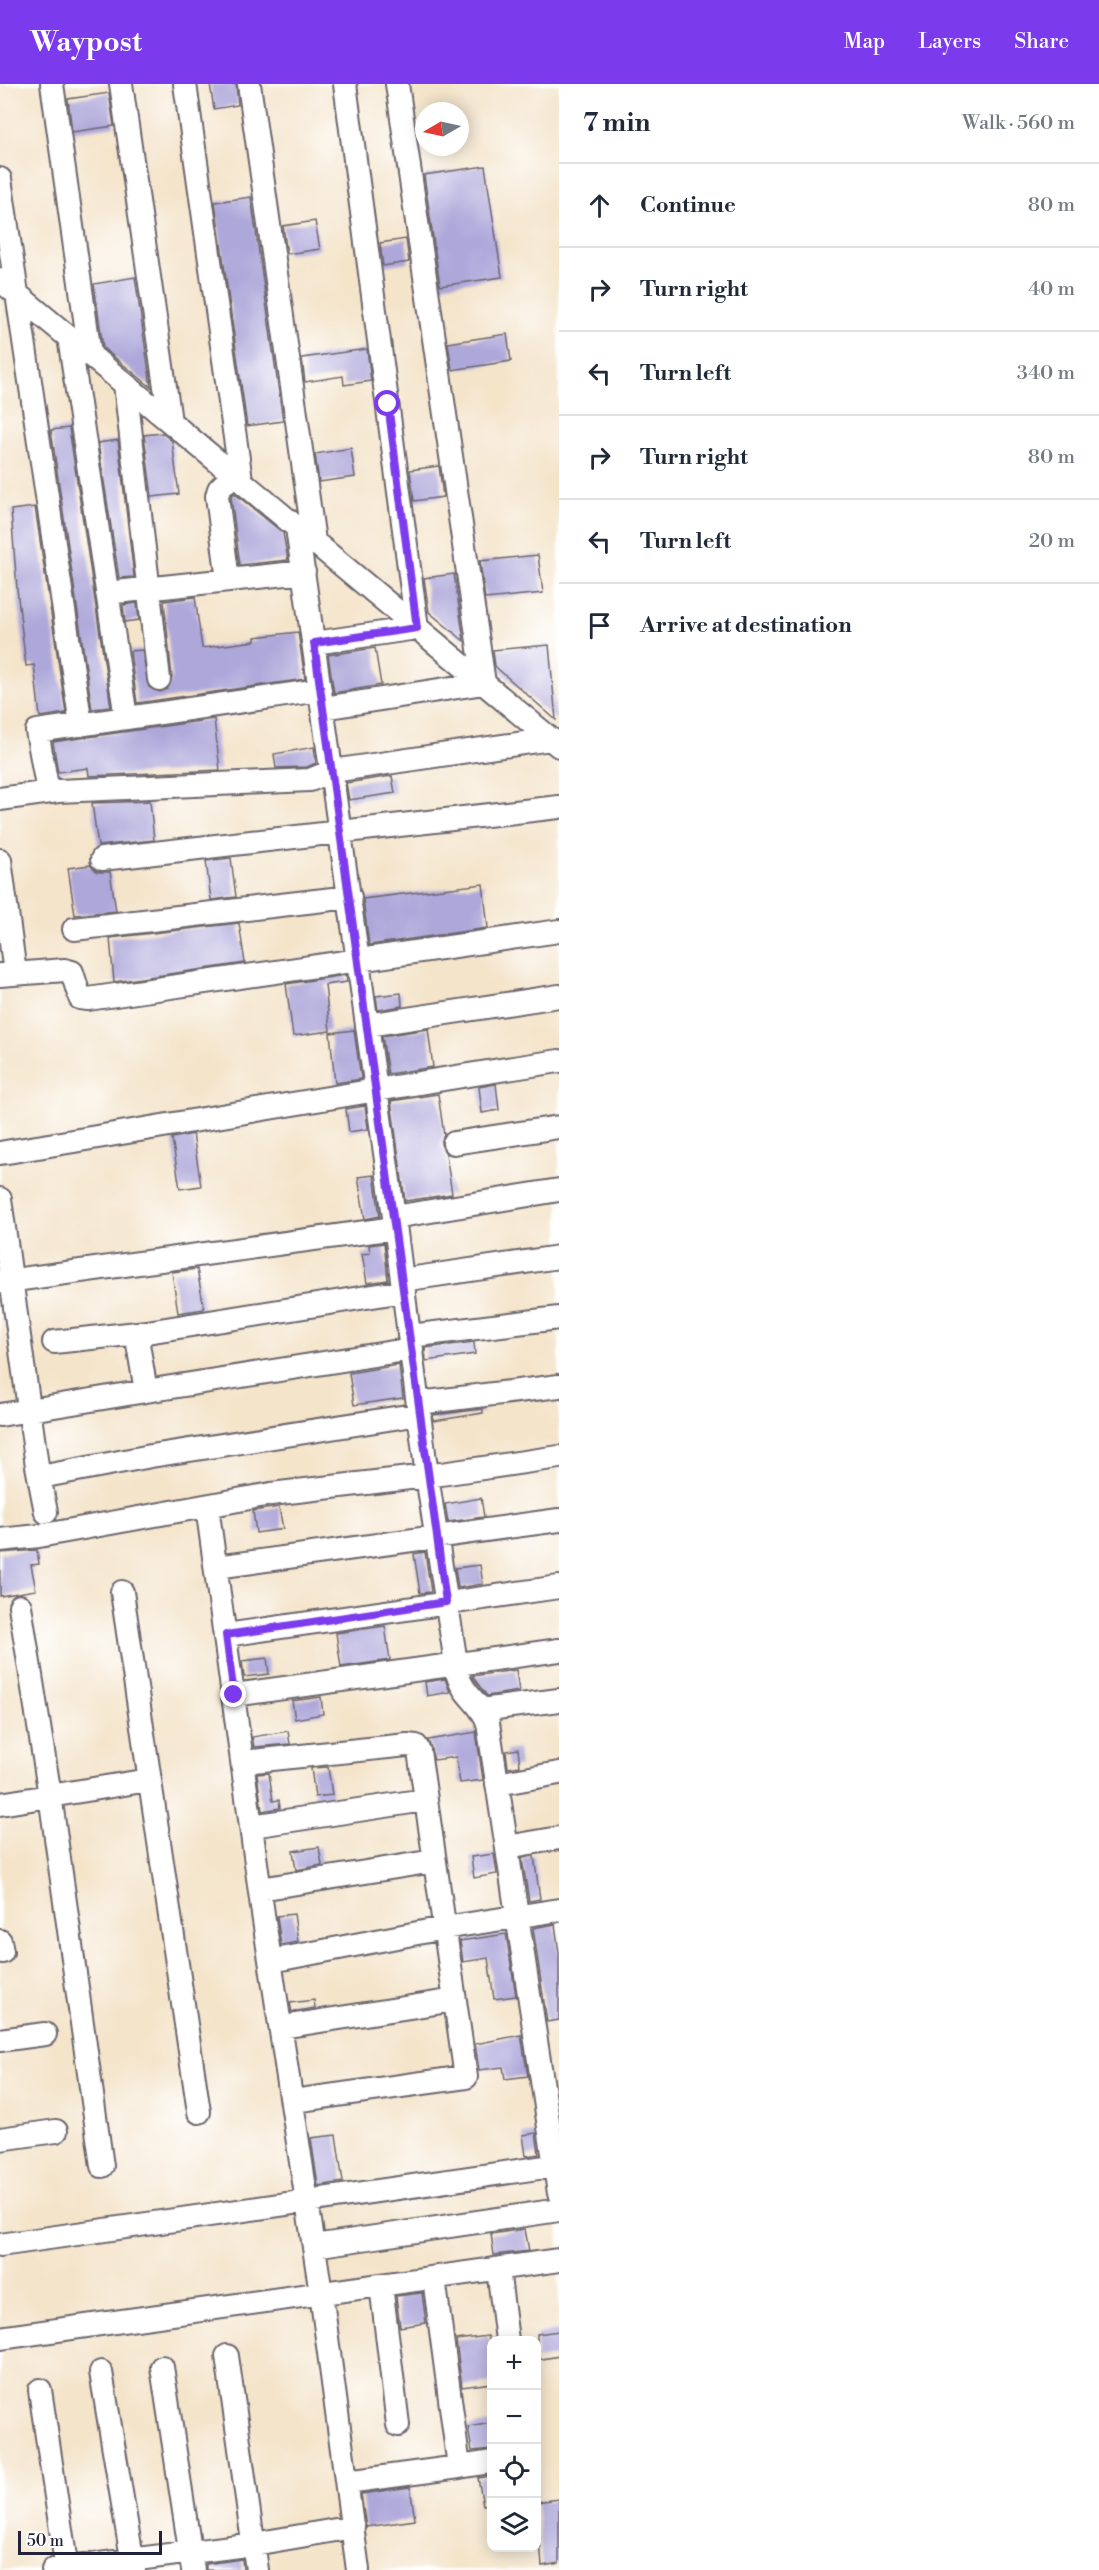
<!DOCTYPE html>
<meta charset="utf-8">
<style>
body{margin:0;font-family:"Libre Bodoni",serif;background:#f2f2f3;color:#1f2937}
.controls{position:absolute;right:18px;bottom:18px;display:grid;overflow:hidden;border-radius:12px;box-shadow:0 3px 15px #0003}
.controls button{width:54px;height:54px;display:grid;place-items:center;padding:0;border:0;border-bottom:2px solid #e0e1e3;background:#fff;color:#1f2937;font:30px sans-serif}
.compass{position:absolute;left:415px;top:18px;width:54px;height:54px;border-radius:50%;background:#fff;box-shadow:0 3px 15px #0003;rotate:261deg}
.scale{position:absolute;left:18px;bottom:15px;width:144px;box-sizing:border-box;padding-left:6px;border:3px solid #22223b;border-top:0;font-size:16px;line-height:21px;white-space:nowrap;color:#22223b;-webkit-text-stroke:4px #fff;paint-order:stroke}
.stop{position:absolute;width:18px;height:18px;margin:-14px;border:4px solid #7c3aed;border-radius:50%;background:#fff}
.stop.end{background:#7c3aed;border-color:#fff;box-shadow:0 2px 6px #0008}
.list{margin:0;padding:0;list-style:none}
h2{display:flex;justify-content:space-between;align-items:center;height:78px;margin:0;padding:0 24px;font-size:26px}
h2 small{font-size:20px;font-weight:400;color:#747a83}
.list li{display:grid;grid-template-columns:39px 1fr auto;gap:18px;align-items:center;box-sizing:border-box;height:84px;padding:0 24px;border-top:2px solid #e0e1e3}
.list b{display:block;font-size:22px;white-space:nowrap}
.list em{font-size:20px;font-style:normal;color:#747a83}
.icon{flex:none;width:33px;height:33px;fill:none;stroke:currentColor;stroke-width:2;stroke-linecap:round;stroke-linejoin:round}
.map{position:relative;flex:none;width:559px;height:2486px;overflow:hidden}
header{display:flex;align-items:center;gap:36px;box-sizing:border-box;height:84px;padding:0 30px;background:#7c3aed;color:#fff}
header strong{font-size:28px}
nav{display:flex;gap:33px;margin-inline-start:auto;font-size:21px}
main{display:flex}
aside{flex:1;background:#fff}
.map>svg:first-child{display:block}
.building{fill:#aea7da}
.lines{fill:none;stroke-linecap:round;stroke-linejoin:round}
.minor-casing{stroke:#6c666d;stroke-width:26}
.minor{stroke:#fff;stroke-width:22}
.route{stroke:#7c3aed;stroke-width:8}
</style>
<header>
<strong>Waypost</strong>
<nav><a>Map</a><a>Layers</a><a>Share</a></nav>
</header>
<main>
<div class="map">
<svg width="559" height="2486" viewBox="0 0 559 2486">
<rect width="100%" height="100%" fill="#fff"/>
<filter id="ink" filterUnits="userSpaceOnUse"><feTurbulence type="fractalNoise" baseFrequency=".0167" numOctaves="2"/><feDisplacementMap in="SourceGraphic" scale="12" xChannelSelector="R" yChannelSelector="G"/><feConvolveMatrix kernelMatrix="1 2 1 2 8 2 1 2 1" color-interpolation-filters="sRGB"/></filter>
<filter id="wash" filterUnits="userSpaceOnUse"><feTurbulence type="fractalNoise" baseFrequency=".008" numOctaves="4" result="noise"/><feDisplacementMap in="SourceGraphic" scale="24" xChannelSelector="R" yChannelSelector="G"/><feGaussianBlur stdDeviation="1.35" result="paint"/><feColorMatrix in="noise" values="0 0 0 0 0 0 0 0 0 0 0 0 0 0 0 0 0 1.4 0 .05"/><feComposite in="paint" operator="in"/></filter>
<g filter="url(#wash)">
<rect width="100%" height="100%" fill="#f4e4ca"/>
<g id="blocks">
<!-- building -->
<path class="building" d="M210 0H236L238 21 214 25Z
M109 9 114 42 72 48 68 15Z
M485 82 502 193 440 202 424 91Z
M251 113 283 337 247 342 215 118Z
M315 137 320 165 287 170 283 142Z
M406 155 409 178 383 182 380 159Z
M135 193 151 303 103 264 94 200Z
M507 250 511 277 452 286 448 259Z
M367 265 371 297 344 301 343 292 305 298 302 274Z
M69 344 111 623 92 625 51 346Z
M162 349 172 357 179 410 152 413 144 351Z
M118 356 134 493 119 494 98 359Z
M351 364 355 393 319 398 315 370Z
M439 382 443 413 414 417 410 386Z
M234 409 283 449 288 476 240 481 231 413Z
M35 423 66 629 40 633 34 581 26 582 17 505 11 426Z
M538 471 543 509 485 515 480 477Z
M454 490 464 557 429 528 424 494Z
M195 513 202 564 255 557V553L298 548 305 595 137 619 130 567 142 566 149 603 160 608 167 605 172 593 164 517Z
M137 519 139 536 125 538 123 521Z
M549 561 556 636 499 586 495 582 493 566Z
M375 564 381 601 334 609 328 571Z
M214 635 220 686 89 692 88 684 58 688 53 658Z
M314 663 316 679 307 683 276 684 274 670Z
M392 692 395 709 349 716 346 699Z
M150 717 154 756 98 762 92 719Z
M231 774 236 813 211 816 206 777Z
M90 781 97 788H110L116 827 75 831 68 784Z
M483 800 488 844 369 861 363 815Z
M239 839 245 879 114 898 110 854Z
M346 891 347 898 325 901 330 947 293 952 286 900Z
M401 909 402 922 378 926 376 912Z
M428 945 433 983 388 990 382 952Z
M354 946 361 995 335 999 330 949Z
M496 1000 499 1026 482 1029 479 1003Z
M438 1010 444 1051 441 1060 446 1070 452 1110 405 1117 391 1017Z
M365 1022 368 1045 349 1048 346 1025Z
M193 1050 201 1102 180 1105 172 1054Z
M374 1091 380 1132 365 1135 358 1093Z
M384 1159 388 1196 367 1199 362 1170 370 1169 369 1161Z
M197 1185 204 1225 178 1229 172 1188Z
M474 1258 475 1270 426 1277 425 1264Z
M399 1281 403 1314 354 1321 349 1289Z
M483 1325V1329L434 1337 433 1331Z
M481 1414 484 1433 448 1438 445 1420Z
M279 1423 283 1445 256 1449 253 1427Z
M37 1466 39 1480 31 1481 36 1506 0 1512V1469Z
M425 1468 431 1508 420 1509 414 1470Z
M480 1481 483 1500 458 1504 455 1484Z
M385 1542 390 1576 341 1583 336 1549Z
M267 1574 269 1590 244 1593 242 1577Z
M516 1586 519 1607 487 1612 472 1592Z
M445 1595 450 1608 427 1612 425 1598Z
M321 1613 323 1630 295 1635 292 1617Z
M288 1647 290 1660 254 1663 252 1653Z
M476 1648 483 1696 460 1699 456 1673 434 1676 428 1656Z
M518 1665 520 1682 508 1684 506 1667Z
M328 1683 332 1711 315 1713 311 1684Z
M269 1689 273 1717 279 1716 280 1724 262 1727 257 1690Z
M319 1763 322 1781 296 1786 293 1767Z
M494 1770 497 1790 474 1794 471 1773Z
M534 1772 540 1815 529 1817 522 1774Z
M294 1830 298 1858 281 1861 277 1832Z
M555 1840 559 1869V1936L547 1938 533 1844Z
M506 1850 516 1912 494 1915 488 1874 463 1878 460 1857Z
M314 1916 315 1924 292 1928 290 1919Z
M521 1951 528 1992 505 1995 503 1983 479 1986 475 1960Z
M536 2049 539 2070 526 2072 523 2051Z
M336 2051 343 2098 318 2102 311 2054Z
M525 2145 529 2167 494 2171 491 2150Z
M422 2209 426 2239 400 2243 396 2212Z
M559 2247V2272L537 2276V2250Z
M488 2252 492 2263V2299L462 2303 456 2256Z
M492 2339V2365L472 2367 468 2343Z
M492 2392V2420L483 2421 478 2394Z
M410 2403 415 2436 366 2443 361 2410Z
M559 2415V2479L542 2482 537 2418Z
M242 2475 243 2486H206V2480Z"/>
</g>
</g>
<g filter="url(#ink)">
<use href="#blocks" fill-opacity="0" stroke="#6c666d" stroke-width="1.5"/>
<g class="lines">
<!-- minor casing -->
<g class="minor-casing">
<path id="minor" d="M52 0 90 270
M121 0 170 337
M185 0 241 396
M249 0 314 457
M397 0 484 599
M0 95 81 641
M0 196 559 662
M69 253 126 634
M125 300 159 595
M297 444 394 1133 427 1392 458 1592C463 1611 483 1621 488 1639L559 2109
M228 496 217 412 219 405 234 390
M107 509 304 488
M314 559 417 544 345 0
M323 624 484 599
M48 708 37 647 320 606
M0 715 58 707 310 696 332 687 551 655
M102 775 559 723
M0 776 15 889
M74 845 350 813
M0 891 65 886 72 888 80 914 88 915 559 847
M367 941 559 912
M454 1059 559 1043
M0 1069C186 1039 372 1005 559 977
M0 1115 37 1382 46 1428
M394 1133 559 1106
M402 1196 559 1173
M0 1198 395 1144
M410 1252 559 1234
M54 1258 147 1248
M146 1307 412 1265
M419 1319 559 1302
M0 1331 146 1307 138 1260 141 1252 147 1248 404 1207
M40 1393 151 1372 420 1330
M207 1422 263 1830 321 2209 358 2486
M0 1456 39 1452 271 1410 427 1392 559 1373
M216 1483 559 1436
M122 1508 199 2028
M20 1522 51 1718 102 2082
M226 1551 559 1503
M234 1611 559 1566
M481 1626 559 1616
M243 1678 407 1661 416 1662 419 1667 466 1993 293 2017
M497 1700 559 1689
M0 1720 149 1696
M252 1742 425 1716
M507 1763 559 1754
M260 1805 434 1777
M0 1857 2 1868
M271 1877 444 1844 559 1826
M282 1943 455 1916
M0 1956 45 1950
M0 2055 56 2047
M0 2161 559 2081
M314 2162 559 2126
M498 2185 507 2256
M434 2194 459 2383 491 2378
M381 2201 398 2341
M0 2254 559 2176
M227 2272 257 2486
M162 2283 193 2486
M101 2288 134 2486
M40 2306 67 2486
M347 2398 459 2383
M53 2486 254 2460 353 2443"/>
</g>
<!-- minor -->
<use href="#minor" class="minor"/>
</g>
</g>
<g class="lines" filter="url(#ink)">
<!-- route -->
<path class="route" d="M234 1611 226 1551 446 1518 314 559 417 544 388 320"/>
</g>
</svg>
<div class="controls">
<button>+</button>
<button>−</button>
<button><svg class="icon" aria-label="locate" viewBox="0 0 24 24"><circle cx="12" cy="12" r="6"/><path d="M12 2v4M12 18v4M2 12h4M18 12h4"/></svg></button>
<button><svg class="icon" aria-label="layers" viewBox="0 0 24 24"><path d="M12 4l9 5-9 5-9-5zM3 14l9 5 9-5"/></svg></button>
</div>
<svg class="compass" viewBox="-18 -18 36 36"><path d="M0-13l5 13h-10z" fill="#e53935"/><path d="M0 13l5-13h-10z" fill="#747a83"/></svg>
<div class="scale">50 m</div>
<div class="stop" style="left:388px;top:320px"></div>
<div class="stop end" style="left:234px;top:1611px"></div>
</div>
<aside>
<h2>7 min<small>Walk · 560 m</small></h2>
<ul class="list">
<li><svg class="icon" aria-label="ahead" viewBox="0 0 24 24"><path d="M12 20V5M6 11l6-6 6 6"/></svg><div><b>Continue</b></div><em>80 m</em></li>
<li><svg class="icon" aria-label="right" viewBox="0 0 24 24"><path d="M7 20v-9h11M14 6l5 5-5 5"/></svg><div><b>Turn right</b></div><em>40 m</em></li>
<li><svg class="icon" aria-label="left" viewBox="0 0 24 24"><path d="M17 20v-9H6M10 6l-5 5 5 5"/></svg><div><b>Turn left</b></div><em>340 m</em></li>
<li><svg class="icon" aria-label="right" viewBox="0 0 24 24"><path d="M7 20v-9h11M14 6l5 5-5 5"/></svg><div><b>Turn right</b></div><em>80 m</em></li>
<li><svg class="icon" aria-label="left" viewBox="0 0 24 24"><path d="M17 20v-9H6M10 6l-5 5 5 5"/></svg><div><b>Turn left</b></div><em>20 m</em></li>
<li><svg class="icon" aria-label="arrive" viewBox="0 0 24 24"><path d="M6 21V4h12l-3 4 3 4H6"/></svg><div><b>Arrive at destination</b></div></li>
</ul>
</aside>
</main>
